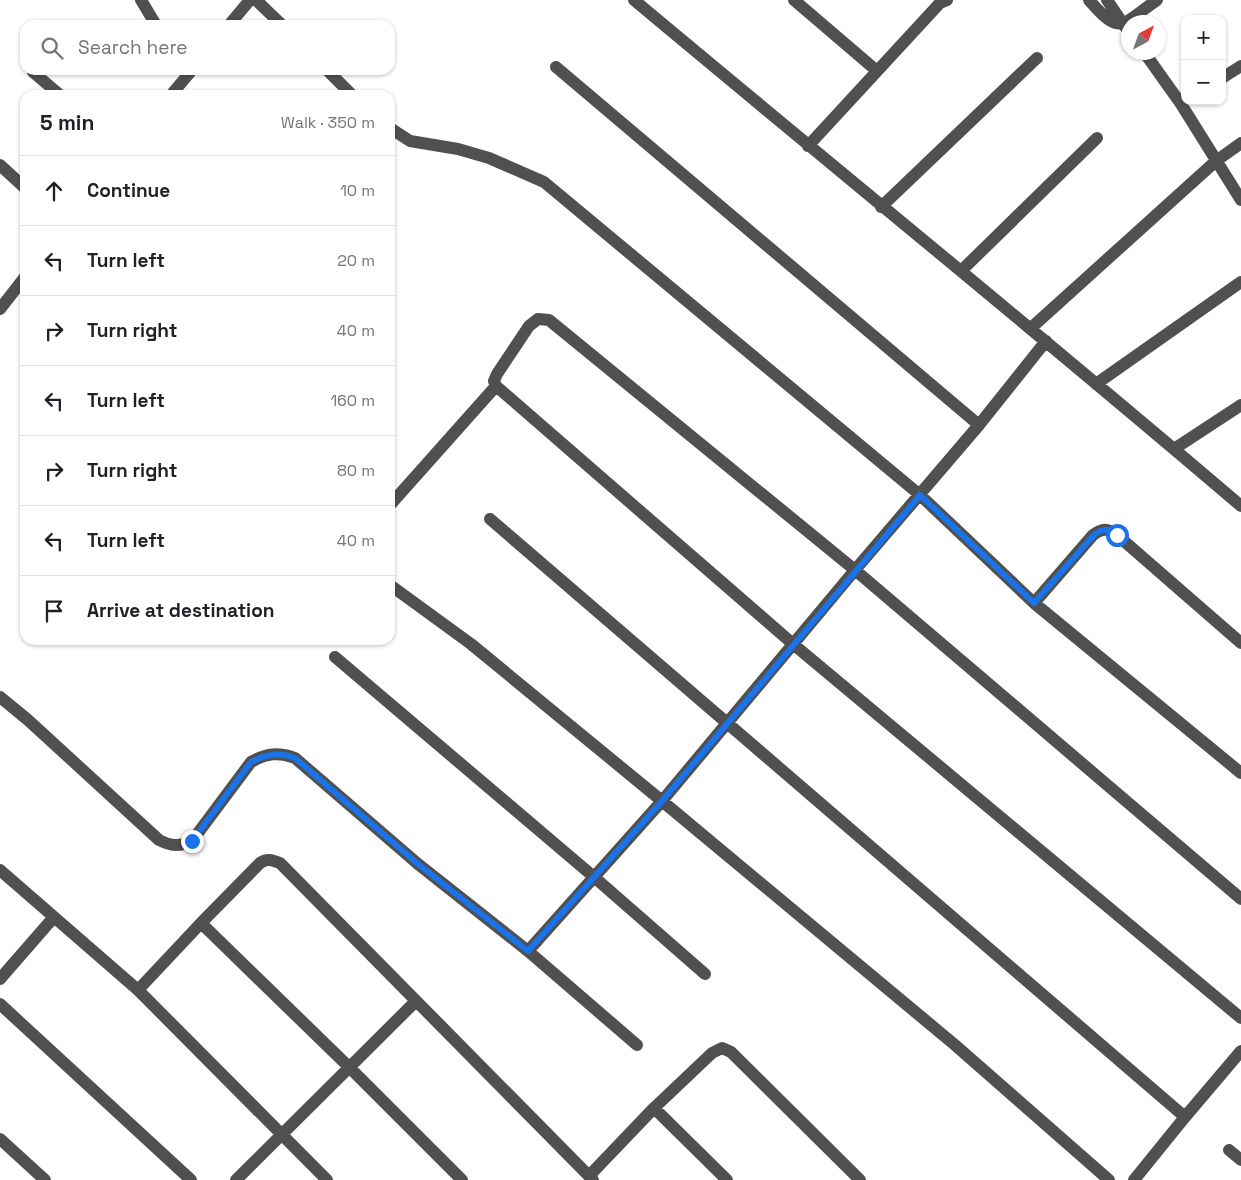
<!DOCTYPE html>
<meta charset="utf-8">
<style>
body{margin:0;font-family:"Space Grotesk",sans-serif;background:#f2f2f2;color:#202124}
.controls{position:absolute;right:15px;top:15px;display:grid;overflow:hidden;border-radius:10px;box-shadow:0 1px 4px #0004}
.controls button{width:45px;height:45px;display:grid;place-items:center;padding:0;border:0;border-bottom:1px solid #e0e0e0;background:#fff;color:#202124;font:25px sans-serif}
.compass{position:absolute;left:1121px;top:15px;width:45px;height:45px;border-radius:50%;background:#fff;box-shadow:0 1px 4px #0004;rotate:41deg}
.stop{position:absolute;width:15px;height:15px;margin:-11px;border:4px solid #1a73e8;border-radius:50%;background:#fff}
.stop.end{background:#1a73e8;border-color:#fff;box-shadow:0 1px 5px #0008}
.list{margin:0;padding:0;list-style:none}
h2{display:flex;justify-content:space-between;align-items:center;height:65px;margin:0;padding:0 20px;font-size:21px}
h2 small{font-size:16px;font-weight:400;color:#757577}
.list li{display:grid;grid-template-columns:32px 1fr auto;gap:15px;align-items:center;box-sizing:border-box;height:70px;padding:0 20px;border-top:1px solid #e0e0e0}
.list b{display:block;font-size:19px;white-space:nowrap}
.list em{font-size:16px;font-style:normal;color:#757577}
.icon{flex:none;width:28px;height:28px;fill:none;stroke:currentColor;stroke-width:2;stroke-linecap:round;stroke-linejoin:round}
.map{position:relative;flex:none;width:1241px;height:1180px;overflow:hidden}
.search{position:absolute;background:#fff;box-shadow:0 1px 4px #0004;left:20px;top:20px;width:375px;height:55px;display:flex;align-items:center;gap:12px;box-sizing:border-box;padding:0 18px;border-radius:15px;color:#757577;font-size:19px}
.panel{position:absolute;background:#fff;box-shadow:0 1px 4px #0004;left:20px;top:90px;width:375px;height:555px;border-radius:15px}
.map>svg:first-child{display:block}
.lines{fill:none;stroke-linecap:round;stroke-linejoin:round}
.minor{stroke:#505050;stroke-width:12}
.route{stroke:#1a73e8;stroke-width:6}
</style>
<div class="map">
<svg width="1241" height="1180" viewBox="0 0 1241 1180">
<rect width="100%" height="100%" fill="#fff"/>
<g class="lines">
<!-- minor -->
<path class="minor" d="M141 0 156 25
M256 0 282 25
M634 0C836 169 1041 335 1241 506
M794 0 877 71
M1089 0C1121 37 1121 25 1157 0
M1107 0 1128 31
M229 25 250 0
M1144 52 1181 104 1241 200
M556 67 979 425
M327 70 352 95
M33 72 60 95
M1222 78 1241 66
M171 95 192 70
M390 128 410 141 458 149 489 158 544 182 920 495 1034 603 1241 773
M808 146 940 3 947 0
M0 165 25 188
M881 207 1037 58
M961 271 1097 138
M0 309 25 277
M1031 328 1216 161 1241 143
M1096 384 1241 282
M1174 449 1241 405
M390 505 496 386
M490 519 1185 1117
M390 585 471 644 662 801 955 1045 1109 1180
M1034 603 1093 535C1102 528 1108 528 1117 535L1241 643
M335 657 594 877 705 974
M0 697 28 720 159 840C171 846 179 847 192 841L251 762C266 753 279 752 295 758L418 864 528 951 637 1045
M0 870 138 990 327 1180
M1241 899 855 570 549 320 538 319 529 326 497 374 494 381 496 386 793 644 1241 1018
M201 923 349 1067 462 1180
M528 951 662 801 855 570 979 425 1046 341
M0 979 54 917
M138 990 201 923 260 863C267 858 272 860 280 863L593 1180
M0 1004 191 1180
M654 1108 727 1180
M0 1139 45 1180
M1229 1150 1241 1160
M589 1176 654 1108 712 1053 722 1048 731 1052 860 1180
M236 1180 416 1001
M1134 1180 1185 1117 1241 1051"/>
</g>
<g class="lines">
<!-- route -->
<path class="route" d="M192 841 251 762C266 754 279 752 295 758L418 864 528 951 662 801 920 495 1034 603 1093 536C1102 528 1108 528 1117 535"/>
</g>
</svg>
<div class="controls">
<button>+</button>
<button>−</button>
</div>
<svg class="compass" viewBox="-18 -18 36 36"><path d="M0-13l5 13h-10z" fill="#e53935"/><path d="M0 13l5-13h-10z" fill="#757577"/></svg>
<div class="stop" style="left:1117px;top:535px"></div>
<div class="stop end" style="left:192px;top:841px"></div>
<div class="search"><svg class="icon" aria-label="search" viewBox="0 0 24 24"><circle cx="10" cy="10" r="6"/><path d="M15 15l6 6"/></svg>Search here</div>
<section class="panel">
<h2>5 min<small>Walk · 350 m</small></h2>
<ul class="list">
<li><svg class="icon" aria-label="ahead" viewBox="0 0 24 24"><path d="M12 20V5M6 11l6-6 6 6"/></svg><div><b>Continue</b></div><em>10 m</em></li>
<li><svg class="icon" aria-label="left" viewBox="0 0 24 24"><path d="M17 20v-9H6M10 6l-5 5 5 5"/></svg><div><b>Turn left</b></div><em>20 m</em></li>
<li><svg class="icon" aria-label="right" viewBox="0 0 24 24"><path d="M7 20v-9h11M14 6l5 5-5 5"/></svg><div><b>Turn right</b></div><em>40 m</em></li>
<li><svg class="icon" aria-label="left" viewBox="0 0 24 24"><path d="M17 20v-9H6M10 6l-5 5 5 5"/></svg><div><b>Turn left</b></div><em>160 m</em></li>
<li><svg class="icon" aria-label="right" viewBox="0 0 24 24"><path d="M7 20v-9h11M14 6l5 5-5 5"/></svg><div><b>Turn right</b></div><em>80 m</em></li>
<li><svg class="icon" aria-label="left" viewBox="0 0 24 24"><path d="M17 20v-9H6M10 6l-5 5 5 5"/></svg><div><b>Turn left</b></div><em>40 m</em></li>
<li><svg class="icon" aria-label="arrive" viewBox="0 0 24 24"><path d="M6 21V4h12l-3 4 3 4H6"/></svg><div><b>Arrive at destination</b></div></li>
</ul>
</section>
</div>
